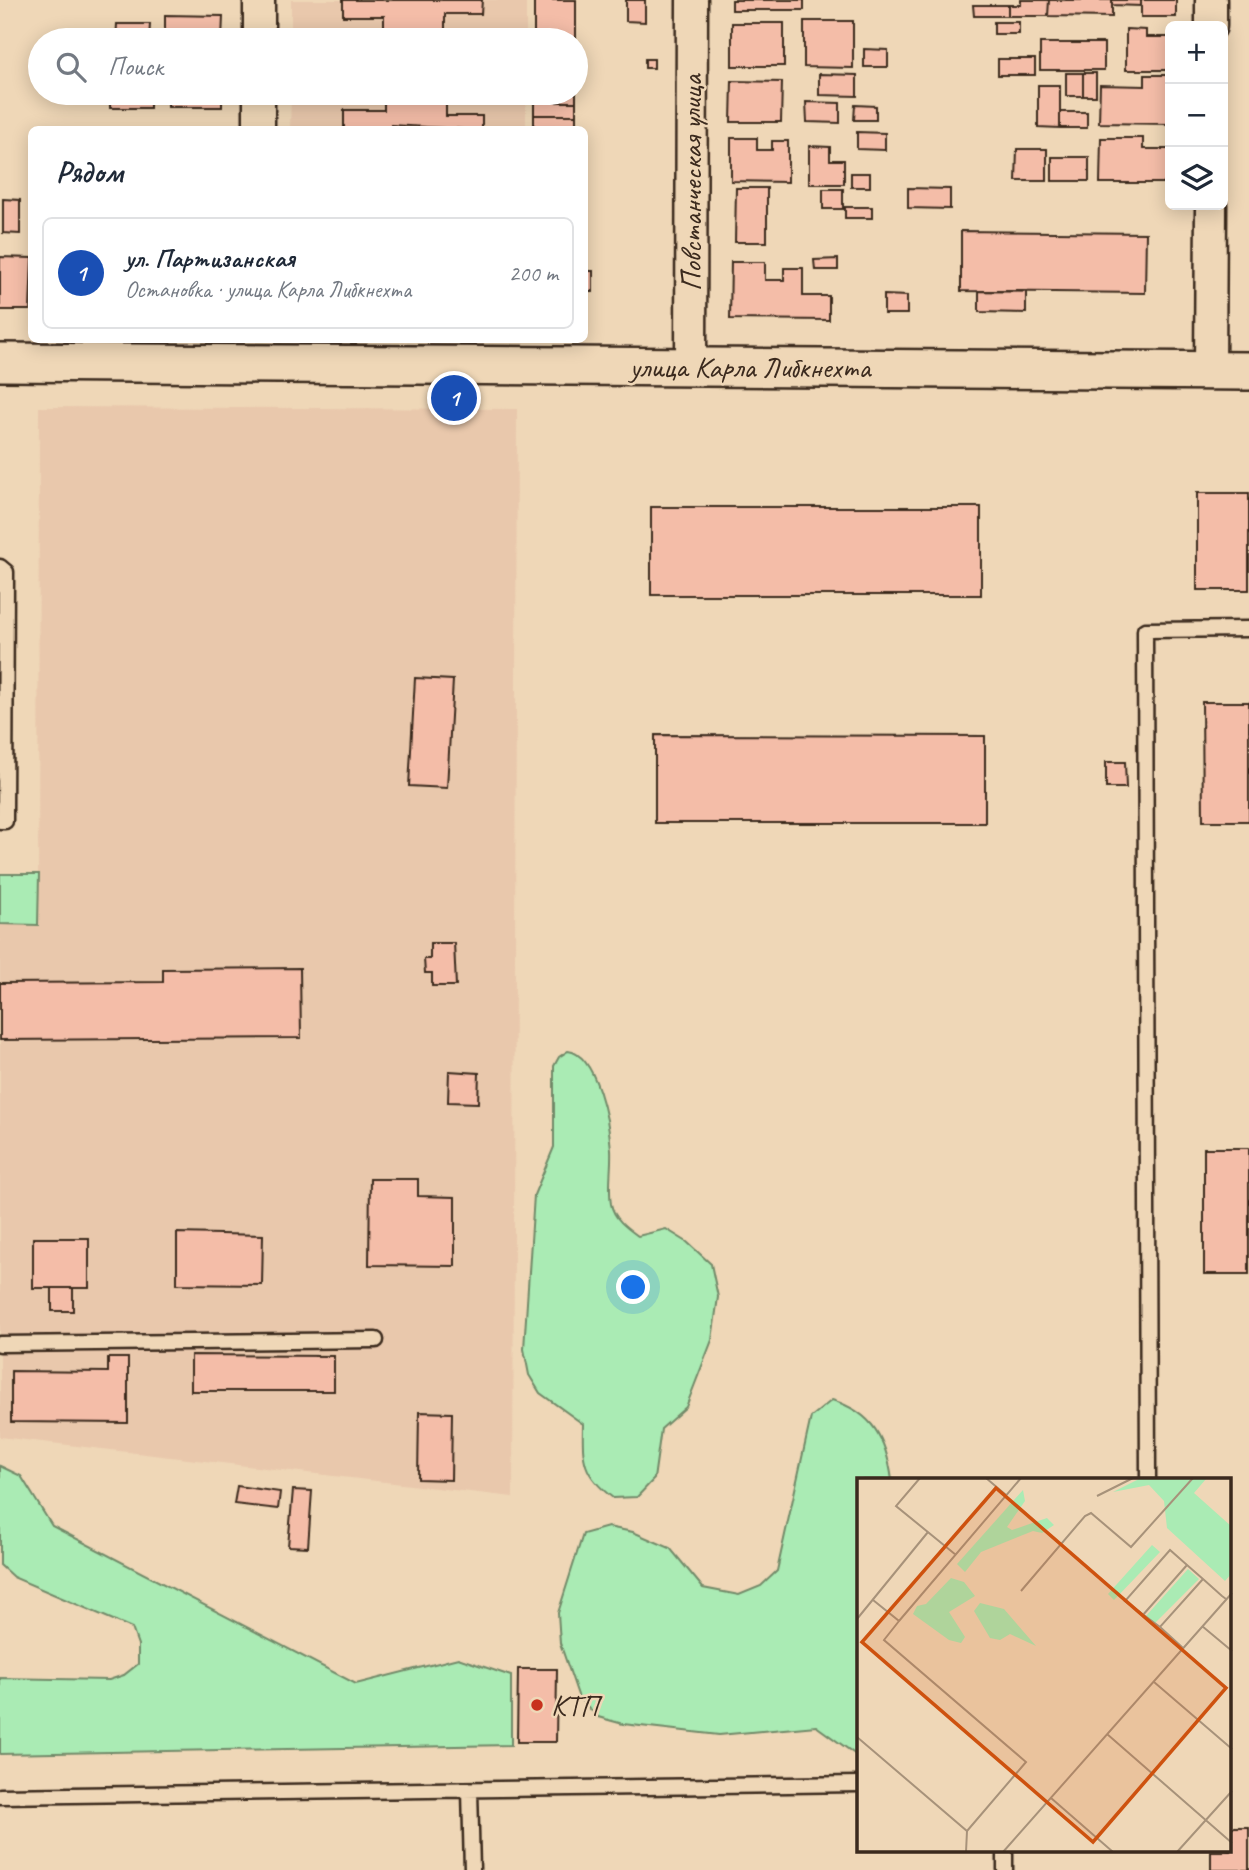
<!DOCTYPE html>
<html lang="ru">
<meta charset="utf-8">
<style>
body{margin:0;font-family:Caveat,sans-serif;background:#f2f2f3;color:#1f2937}
.controls{position:absolute;right:21px;top:21px;display:grid;overflow:hidden;border-radius:10px;box-shadow:0 4px 18px #0003}
.controls button{width:63px;height:63px;display:grid;place-items:center;padding:0;border:0;border-bottom:2px solid #e0e1e3;background:#fff;color:#1f2937;font:35px sans-serif}
.you{position:absolute;left:634px;top:1288px;width:24px;height:24px;margin:-18px;border:5px solid #fff;border-radius:50%;background:#1a73e8;box-shadow:0 0 0 10px #1a73e833}
.badge{display:grid;place-items:center;width:46px;height:46px;border-radius:50%;background:#c8321e;color:#fff;font-size:23px;font-weight:700}
.pin{position:absolute;translate:-50% -50%;border:4px solid #fff;box-shadow:0 2px 7px #0006}
.list{margin:0;padding:0;list-style:none}
h2{display:flex;justify-content:space-between;align-items:center;height:91px;margin:0;padding:0 28px;font-size:30px}
h2 small{font-size:23px;font-weight:400;color:#747a83}
.list li{display:grid;grid-template-columns:46px 1fr auto;gap:21px;align-items:center;box-sizing:border-box;height:112px;margin:0 14px 14px;padding:0 14px;border:2px solid #e0e1e3;border-radius:10px}
.list b{display:block;font-size:26px;white-space:nowrap}
.list p{margin:0;font-size:23px;white-space:nowrap;color:#747a83}
.list em{font-size:23px;font-style:normal;color:#747a83}
.icon{flex:none;width:38px;height:38px;fill:none;stroke:currentColor;stroke-width:2;stroke-linecap:round;stroke-linejoin:round}
.map{position:relative;flex:none;width:1249px;height:1870px;overflow:hidden}
.search{position:absolute;background:#fff;box-shadow:0 4px 18px #0003;left:28px;top:28px;width:560px;height:77px;display:flex;align-items:center;gap:18px;box-sizing:border-box;padding:0 24px;border-radius:38px;color:#747a83;font-size:26px}
.panel{position:absolute;background:#fff;box-shadow:0 4px 18px #0003;left:28px;top:126px;width:560px;height:217px;border-radius:10px}
.map>svg:first-child{display:block}
.built{fill:#e9c8ac}
.green{fill:#aaebb4;stroke:#728a69;stroke-width:2}
.building{fill:#f4bda8;stroke:#3b2a1e;stroke-width:2}
.lines{fill:none;stroke-linecap:round;stroke-linejoin:round}
.service-casing{stroke:#3b2a1e;stroke-width:19}
.minor-casing{stroke:#3b2a1e;stroke-width:35}
.tertiary-casing{stroke:#3b2a1e;stroke-width:42}
.service{stroke:#efd7b7;stroke-width:14}
.minor{stroke:#efd7b7;stroke-width:30}
.tertiary{stroke:#efd7b7;stroke-width:37}
.poi-dot{fill:#c8321e;stroke:#efd7b7;stroke-width:2.5}
.labels{text-anchor:middle;dominant-baseline:central;stroke-width:5;stroke-linejoin:round;paint-order:stroke}
.street-label{font-size:30px;fill:#3b2a1e;stroke:#efd7b7}
.poi-label{font-size:30px;fill:#3b2a1e;stroke:#efd7b7;text-anchor:start}
.inset-road{fill:none;stroke:#a7927a;stroke-width:2}
.view{fill:#ce520f;fill-opacity:0.15;stroke:#ce520f;stroke-width:3.5}
.inset-edge{fill:none;stroke:#3b2a1e;stroke-width:3.5}
</style>
<div class="map">
<svg width="1249" height="1870" viewBox="0 0 1249 1870">
<rect width="100%" height="100%" fill="#efd7b7"/>
<filter id="ink" filterUnits="userSpaceOnUse"><feTurbulence type="fractalNoise" baseFrequency=".0143" numOctaves="2"/><feDisplacementMap in="SourceGraphic" scale="14" xChannelSelector="R" yChannelSelector="G"/><feConvolveMatrix kernelMatrix="1 2 1 2 8 2 1 2 1" color-interpolation-filters="sRGB"/></filter>
<g filter="url(#ink)">
<!-- built -->
<path class="built" d="M291 0H526V40H291Z
M291 93H526V129H290Z
M39 407 517 409 513 1497 0 1437V924H38Z"/>
<!-- green -->
<path class="green" d="M0 874H39L38 925 0 924Z
M568 1051C597 1054 609 1124 611 1149 612 1167 608 1186 611 1204 614 1219 627 1228 638 1236L666 1229 687 1242 711 1264 718 1297 712 1340 686 1407 661 1429 654 1479 637 1497 613 1498C583 1475 582 1461 583 1424L540 1393 529 1375 524 1349 534 1195 554 1147V1066L559 1057Z
M832 1400C873 1413 886 1438 892 1480H859V1757L816 1726 719 1735 623 1724 598 1717 579 1698 560 1643 558 1613 583 1534 608 1527 633 1532 670 1548 703 1588 739 1595 761 1586 777 1571 811 1417Z
M0 1466 21 1476 52 1526 356 1684 458 1658 511 1676V1745L0 1754V1678L109 1680 124 1675 138 1664V1645L132 1628 13 1577 0 1565Z"/>
<!-- building -->
<path class="building" d="M343 0H482L481 14H445V40H384V16H343Z
M534 0H576V102H534V93H576V40H534Z
M626 0H645V22L626 21Z
M732 0H804V10H732Z
M1021 0H1049L1048 16H1008V5H1021Z
M1049 0H1112V17L1048 16Z
M1112 0H1141V6L1112 5Z
M1141 0H1176V17H1141Z
M973 5H1008V16H974Z
M165 15 223 16 222 40H165Z
M804 21H853V68L804 67Z
M994 22H1019V34H994Z
M732 23H784V66H732Z
M117 24H150L149 40H116Z
M1126 29 1146 30V37H1170V70H1126Z
M68 30 87 31V40H68Z
M87 31H110L109 40H87Z
M1040 43H1104V70H1040Z
M864 49 888 50V67H864Z
M645 59H654V68H645Z
M998 59H1035V75H998Z
M1066 73H1083V96H1066Z
M1083 73H1096V96H1083Z
M819 74 857 75V96L819 95Z
M1145 75H1170V124L1099 123 1100 85 1145 86Z
M732 81 782 82 781 122H731Z
M1038 85H1060V128L1038 127Z
M110 93H150V108H110Z
M168 93H222V107H168Z
M384 93H446V116H482V130L391 125V130H344V110H384Z
M534 102H576V115H534Z
M806 102 840 103V123L807 122Z
M855 105 876 106V120H854Z
M1060 112H1087V128H1060Z
M534 115H576V130H534Z
M857 132 885 133V150L857 149Z
M731 138H757V150H772V141H788V182L731 181Z
M1101 138H1143V149H1170V183H1100Z
M809 146 830 147V160H844V184H809Z
M1017 149H1047V181H1016Z
M1052 157H1089V181H1052Z
M851 173H870V187H851Z
M736 188H767V242H735Z
M908 188 950 189V209L908 208Z
M823 189H843V209H823Z
M3 199 20 200V234L3 233Z
M845 207H872V218H845Z
M961 231 1146 233 1145 293 961 291Z
M0 257 32 258 30 310H0Z
M838 259V270H815L814 260Z
M731 262H765V280H784V268H803V296H829V320L730 319Z
M584 271H593V292H584Z
M979 291H1026V313L979 312Z
M884 295 907 296V314H884Z
M1197 493H1249V590H1197Z
M651 507H981V595H651Z
M415 678 453 680 447 788 409 786Z
M1202 702H1249V821H1203Z
M655 735 985 736V823H655Z
M1106 762H1125L1126 788H1106Z
M430 943H454L456 986H432V973H425L424 959H430Z
M300 968 301 1038 0 1040V983L163 982V969Z
M449 1071 479 1073 478 1103 448 1102Z
M1204 1148H1249V1274H1204Z
M370 1179H418V1196L455 1197V1266L369 1265Z
M177 1233 263 1235 262 1285 177 1284Z
M33 1238H89V1288H33Z
M52 1288H73V1311H52Z
M191 1355 334 1356V1391H191Z
M108 1358H128V1423L11 1422V1371L108 1372Z
M419 1412 452 1413 451 1480 418 1479Z
M237 1486 280 1492 278 1509 234 1504Z
M293 1490 312 1491 308 1547 288 1546Z
M518 1669H557L556 1742H517Z
M1230 1827H1249V1870H1211V1851H1230Z"/>
<g class="lines">
<!-- service casing -->
<g class="service-casing">
<path id="service" d="M0 567 6 572 5 821H0
M0 1344 376 1340
M1148 1480 1145 630 1249 629
M470 1790 472 1870
M0 1796 859 1784
M1005 1851V1870"/>
</g>
<!-- minor casing -->
<g class="minor-casing">
<path id="minor" d="M259 0V40
M1211 26V0
M259 93V130
M691 367 692 0
M1210 370 1211 205"/>
</g>
<!-- tertiary casing -->
<g class="tertiary-casing">
<path id="tertiary" d="M0 362 1249 371"/>
</g>
<!-- service -->
<use href="#service" class="service"/>
<!-- minor -->
<use href="#minor" class="minor"/>
<!-- tertiary -->
<use href="#tertiary" class="tertiary"/>
</g>
</g>
<!-- markers -->
<circle class="poi-dot" cx="537" cy="1705" r="7"/>
<g class="labels">
<!-- street labels -->
<g class="street-label">
<text transform="translate(691 183) rotate(-90)">Повстанческая улица</text>
<text x="750" y="367">улица Карла Либкнехта</text>
</g>
<!-- poi labels -->
<g class="poi-label">
<text x="551" y="1705">КТП</text>
</g>
</g>
<!-- overview -->
<g transform="translate(857 1478)">
<rect width="374" height="374" fill="#efd7b7"/>
<path d="M284 0 349 1 337 15 374 48V96L368 103 310 50 307 23 292 7 256 14ZM166 12 168 23 150 49 155 52 190 40 197 47 185 55 176 53 124 74 108 94 100 86ZM295 67 303 74 257 122 251 116ZM331 91 342 101 297 146 289 138ZM94 100 107 104 118 118 92 134 108 159 104 165 92 162 56 136 60 128 69 126ZM123 125 147 131 179 168 153 156 143 162 133 160 117 133Z" fill="#aaebb4"/>
<path class="inset-road" d="M63 0 39 28 99 77M129 0 149 17M240 18 276 0M346 101 303 149 268 123 313 72 330 87 346 101 365 118 369 121M164 113 228 38 234 35 274 69 336 0M285 138 330 87M0 141 71 54M42 143 164 0M345 148 375 173M303 149 326 170M297 204 375 271M250 256 375 365M0 259 110 353 169 284 27 162 42 143 16 122M194 320 256 374M109 374 110 353M146 374 375 115M320 374 375 313"/>
<path class="view" d="M139 10 369 210 236 364 5 164Z"/>
<rect width="374" height="374" class="inset-edge"/>
</g>
</svg>
<div class="controls">
<button>+</button>
<button>−</button>
<button><svg class="icon" aria-label="layers" viewBox="0 0 24 24"><path d="M12 4l9 5-9 5-9-5zM3 14l9 5 9-5"/></svg></button>
</div>
<div class="you"></div>
<div class="pin badge" style="left:454px;top:398px;background:#1a4fb4">1</div>
<div class="search"><svg class="icon" aria-label="search" viewBox="0 0 24 24"><circle cx="10" cy="10" r="6"/><path d="M15 15l6 6"/></svg>Поиск</div>
<section class="panel">
<h2>Рядом<small></small></h2>
<ul class="list">
<li><span class="badge" style="background:#1a4fb4">1</span><div><b>ул. Партизанская</b><p>Остановка · улица Карла Либкнехта</p></div><em>200 m</em></li>
</ul>
</section>
</div>
